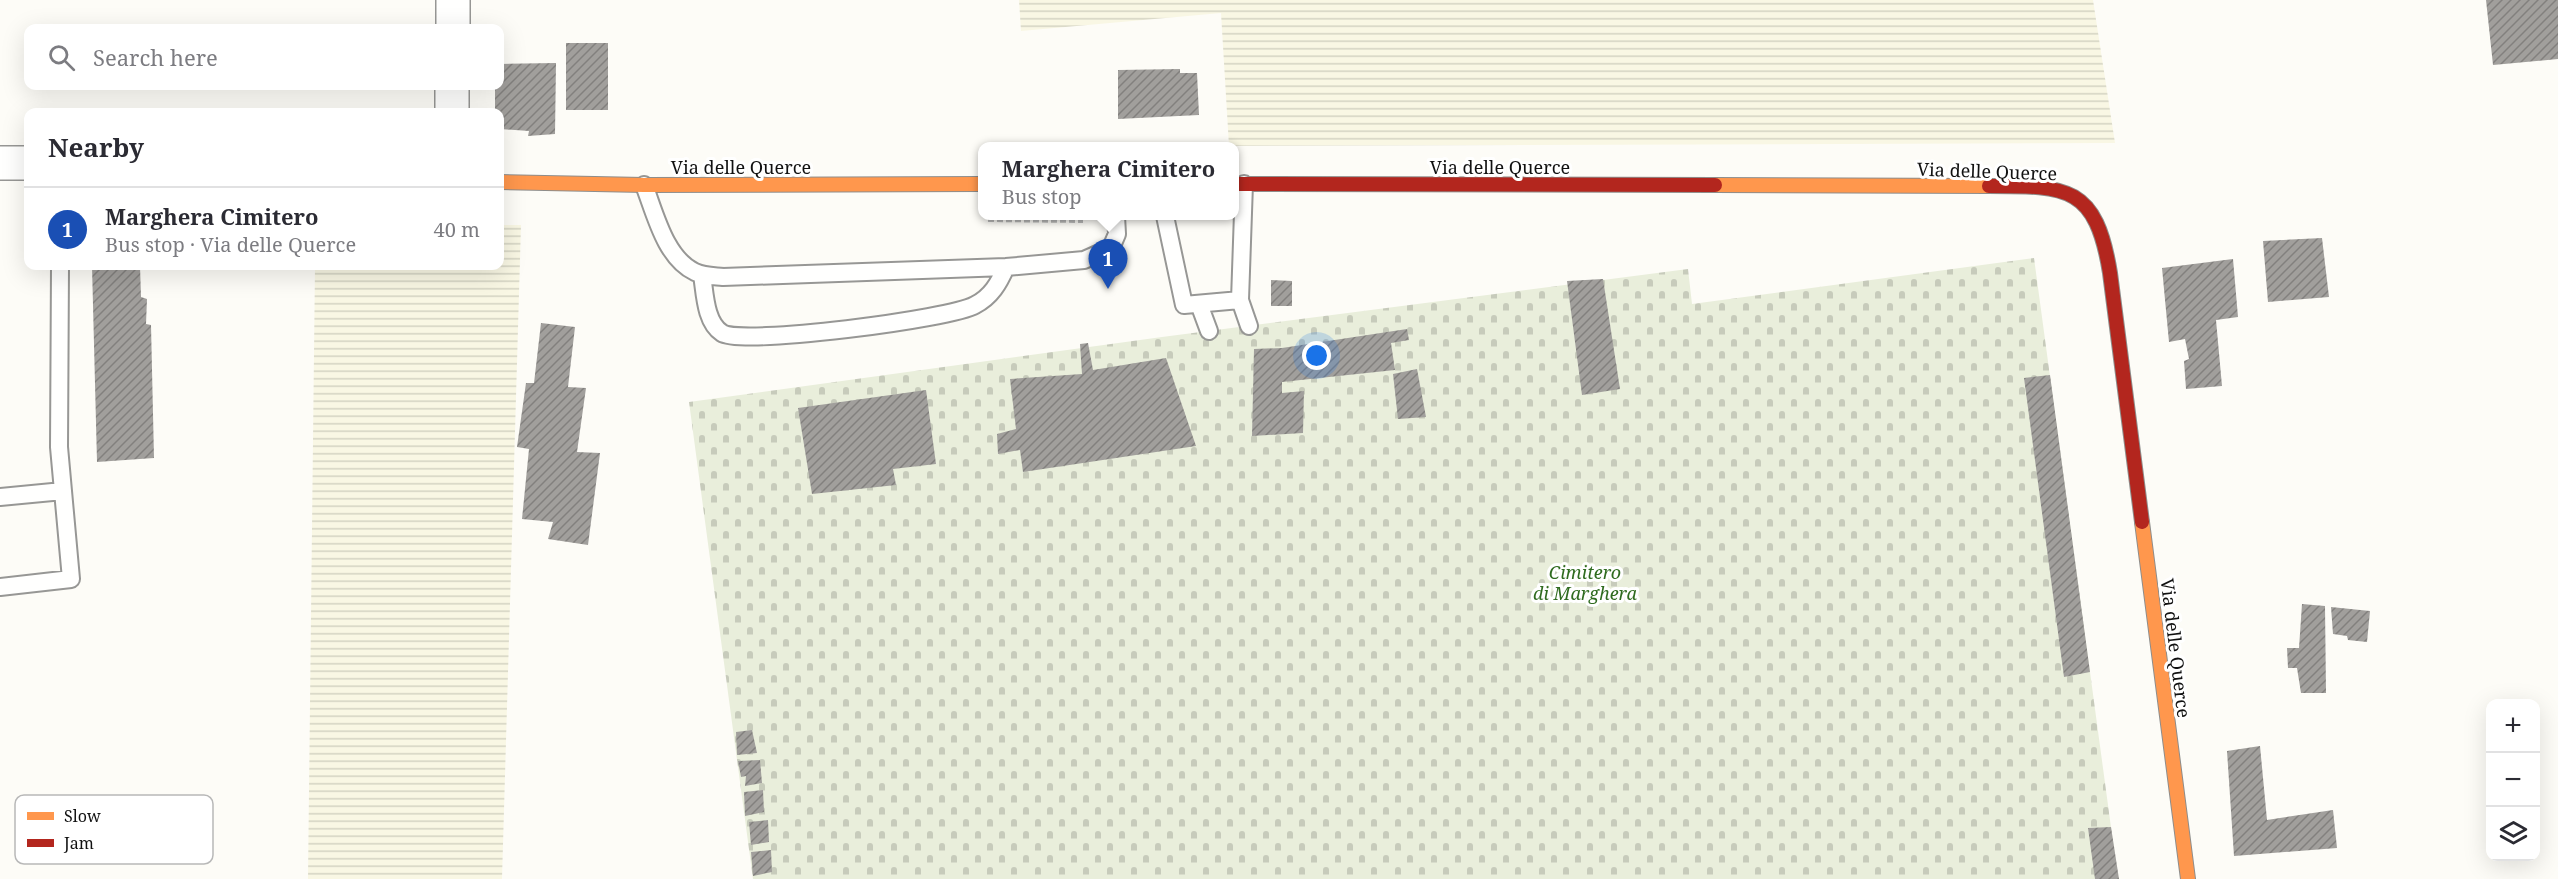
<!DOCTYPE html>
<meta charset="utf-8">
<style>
body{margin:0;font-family:"Noto Serif",serif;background:#f2f2f3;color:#2b2b33}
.controls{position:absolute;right:18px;bottom:18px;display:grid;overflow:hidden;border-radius:12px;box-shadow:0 6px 24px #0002}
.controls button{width:54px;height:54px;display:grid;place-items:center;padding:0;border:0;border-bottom:2px solid #e1e1e2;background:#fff;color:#2b2b33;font:30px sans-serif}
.you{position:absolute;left:1317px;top:356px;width:21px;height:21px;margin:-15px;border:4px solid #fff;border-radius:50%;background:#1a73e8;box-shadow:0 0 0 9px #1a73e833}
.badge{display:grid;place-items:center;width:39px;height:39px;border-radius:50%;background:#ea580c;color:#fff;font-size:20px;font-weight:700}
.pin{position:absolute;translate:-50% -50px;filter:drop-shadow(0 2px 3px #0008)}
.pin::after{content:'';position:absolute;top:32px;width:21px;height:18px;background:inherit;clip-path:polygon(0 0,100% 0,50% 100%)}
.popup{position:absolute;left:978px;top:142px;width:261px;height:78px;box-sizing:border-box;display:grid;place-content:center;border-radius:12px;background:#fff;filter:drop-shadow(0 2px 4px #0005);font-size:20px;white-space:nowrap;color:#7c7c81}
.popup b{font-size:22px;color:#2b2b33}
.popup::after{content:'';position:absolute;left:50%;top:100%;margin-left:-12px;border:12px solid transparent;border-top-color:#fff}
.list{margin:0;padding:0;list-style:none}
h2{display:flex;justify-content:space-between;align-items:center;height:78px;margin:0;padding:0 24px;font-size:26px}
h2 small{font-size:20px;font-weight:400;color:#7c7c81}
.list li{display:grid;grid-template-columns:39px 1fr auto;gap:18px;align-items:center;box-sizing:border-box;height:84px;padding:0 24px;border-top:2px solid #e1e1e2}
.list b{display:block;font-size:22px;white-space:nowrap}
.list p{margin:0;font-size:20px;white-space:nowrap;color:#7c7c81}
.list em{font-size:20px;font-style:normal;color:#7c7c81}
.icon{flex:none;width:33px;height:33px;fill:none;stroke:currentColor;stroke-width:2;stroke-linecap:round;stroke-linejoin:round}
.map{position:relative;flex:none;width:2558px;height:879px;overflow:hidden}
.search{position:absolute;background:#fff;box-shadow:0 6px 24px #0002;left:24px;top:24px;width:480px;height:66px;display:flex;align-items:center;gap:15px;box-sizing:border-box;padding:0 21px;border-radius:12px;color:#7c7c81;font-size:22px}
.panel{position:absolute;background:#fff;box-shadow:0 6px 24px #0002;left:24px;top:108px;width:480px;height:162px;border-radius:12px}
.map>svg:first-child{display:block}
.farmland{fill:url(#farmland-rules)}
.cemetery{fill:url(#cemetery-stones)}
.building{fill:url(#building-hatch)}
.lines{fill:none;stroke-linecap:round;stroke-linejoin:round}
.lane-casing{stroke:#979795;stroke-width:20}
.street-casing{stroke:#979795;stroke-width:36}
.slow-casing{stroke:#8e8d8b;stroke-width:16}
.jam-casing{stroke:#8e8d8b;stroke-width:16}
.path{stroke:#b9b9b8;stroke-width:4;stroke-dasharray:6 3;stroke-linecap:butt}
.lane{stroke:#fffffe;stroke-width:16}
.street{stroke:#fffffe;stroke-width:33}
.slow{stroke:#ff974d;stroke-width:14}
.jam{stroke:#b3261e;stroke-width:14}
.labels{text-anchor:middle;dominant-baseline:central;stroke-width:6;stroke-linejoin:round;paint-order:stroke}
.street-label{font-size:18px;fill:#111;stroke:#fff}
.park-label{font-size:18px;font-style:italic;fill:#2f6b1f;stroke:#fff}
.key{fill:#fff;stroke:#b8b8b8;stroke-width:1.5}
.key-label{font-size:16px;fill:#111}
</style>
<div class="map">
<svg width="2558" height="879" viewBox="0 0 2558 879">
<defs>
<pattern id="farmland-rules" width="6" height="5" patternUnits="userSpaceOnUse" patternTransform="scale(1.5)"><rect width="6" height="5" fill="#f9f7e4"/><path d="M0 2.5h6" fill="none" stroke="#d4d3c3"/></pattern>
<pattern id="cemetery-stones" width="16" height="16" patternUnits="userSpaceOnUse" patternTransform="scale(1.5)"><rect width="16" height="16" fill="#e9eedb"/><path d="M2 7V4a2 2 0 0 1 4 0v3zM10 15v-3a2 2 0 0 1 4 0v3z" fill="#c7cbbb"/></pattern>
<pattern id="building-hatch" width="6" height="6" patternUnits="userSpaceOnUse" patternTransform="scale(1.5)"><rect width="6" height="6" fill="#a19f9c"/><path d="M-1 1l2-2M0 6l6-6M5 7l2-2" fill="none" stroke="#82807e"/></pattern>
</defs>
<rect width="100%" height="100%" fill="#fdfcf7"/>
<!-- farmland -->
<path class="farmland" d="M1019 0H2093L2115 143 1229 146 1221 13 1021 31Z
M500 225H521L502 879H308L315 266H500Z"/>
<!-- cemetery -->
<path class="cemetery" d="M2034 258 2118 879H753L689 402 1162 337 1688 269 1692 304Z"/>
<!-- building -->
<path class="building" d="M2486 0H2558V59L2493 65Z
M566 43H608V110H566Z
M556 63 555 134 528 136 529 131 500 129V112H495V86H500V64Z
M1180 69V73H1197L1199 115 1118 119V70Z
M2322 238 2329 297 2268 302 2263 241Z
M2233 259 2238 317 2216 320 2222 386 2186 389 2184 361 2189 359 2185 339 2169 342 2162 268Z
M92 266H140L141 297 147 299 146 324 151 325 154 458 97 462Z
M1603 279 1620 389 1582 395 1567 281Z
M1271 280 1292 281V306H1271Z
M541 323 575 327 568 387 586 388 577 452 600 453 588 545 548 539 553 522 522 519 529 449 517 447 526 383H534Z
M1407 329 1409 340 1391 343 1395 370 1282 382V393L1304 391 1303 433 1252 436 1254 349 1282 348Z
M1088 343 1093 370 1166 358 1196 446 1023 472 1020 450 998 454 997 434 1016 429 1010 379 1082 374 1080 344Z
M1417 369 1426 417 1398 419 1393 374Z
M2050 375 2090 672 2064 677 2024 378Z
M926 390 936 464 893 469 896 485 812 494 798 408Z
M2302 604 2325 606 2326 693H2301L2297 668H2288L2287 648H2299Z
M2331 607 2370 611 2367 642 2348 640 2347 636 2333 634Z
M752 730 757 753 737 755 736 732Z
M2260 746 2267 820 2333 810 2337 848 2234 856 2227 751Z
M760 760 762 783 745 786 746 776 741 777 738 761Z
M763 790 764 812 745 816 744 792Z
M768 820 769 842 751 845 749 822Z
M2111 827 2119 879H2095L2088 828Z
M771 850 772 872 753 876 751 852Z"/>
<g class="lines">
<!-- lane casing -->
<g class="lane-casing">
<path id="lane" d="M644 185C655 213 665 258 695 272 703 276 714 276 723 277L1006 267 1084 260 1111 248 1117 234 1116 216
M1165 216 1184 305 1240 300 1244 184
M702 275C705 293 705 322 722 333 742 346 951 319 975 305 991 297 999 283 1006 267
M1240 300 1249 326
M1199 304 1209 331
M0 497 63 491
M0 587 71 579 59 447 60 266"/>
</g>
<!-- street casing -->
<g class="street-casing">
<path id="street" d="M453 28V0
M452 112V86
M0 163H28"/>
</g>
<!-- slow casing -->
<g class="slow-casing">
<path id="slow" d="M500 182 644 185 982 184
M1715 185 1989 186
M2142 522 2188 879"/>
</g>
<!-- jam casing -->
<g class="jam-casing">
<path id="jam" d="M1234 184 1715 185
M1989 186C2068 186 2096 186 2110 273L2142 522"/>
</g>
<!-- path -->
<path class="path" d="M988 220 1083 221"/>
<!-- lane -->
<use href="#lane" class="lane"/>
<!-- street -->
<use href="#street" class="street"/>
<!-- slow -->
<use href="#slow" class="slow"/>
<!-- jam -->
<use href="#jam" class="jam"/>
</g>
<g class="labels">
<!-- street labels -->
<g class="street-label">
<text x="741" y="167">Via delle Querce</text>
<text x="1500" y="167">Via delle Querce</text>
<text transform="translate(1987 171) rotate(2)">Via delle Querce</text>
<text transform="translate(2176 648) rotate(83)">Via delle Querce</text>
</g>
<!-- park labels -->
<g class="park-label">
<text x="1585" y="572">Cimitero<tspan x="1585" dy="21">di Marghera</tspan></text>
</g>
</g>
<!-- legend -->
<rect x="15" y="795" width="198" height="69" rx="9" class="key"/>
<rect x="27" y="812" width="27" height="8" fill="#ff974d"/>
<rect x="27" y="839" width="27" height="8" fill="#b3261e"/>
<g class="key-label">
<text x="64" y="822">Slow</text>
<text x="64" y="849">Jam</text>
</g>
</svg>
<div class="controls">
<button>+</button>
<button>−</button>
<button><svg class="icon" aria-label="layers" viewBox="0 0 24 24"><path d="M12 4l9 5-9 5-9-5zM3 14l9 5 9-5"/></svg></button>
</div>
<div class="you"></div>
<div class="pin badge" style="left:1108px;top:289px;background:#1a4fb4">1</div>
<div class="popup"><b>Marghera Cimitero</b>Bus stop</div>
<div class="search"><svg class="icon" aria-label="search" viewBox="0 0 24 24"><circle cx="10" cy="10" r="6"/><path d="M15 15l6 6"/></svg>Search here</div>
<section class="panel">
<h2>Nearby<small></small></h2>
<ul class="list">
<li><span class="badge" style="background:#1a4fb4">1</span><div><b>Marghera Cimitero</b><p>Bus stop · Via delle Querce</p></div><em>40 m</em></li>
</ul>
</section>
</div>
